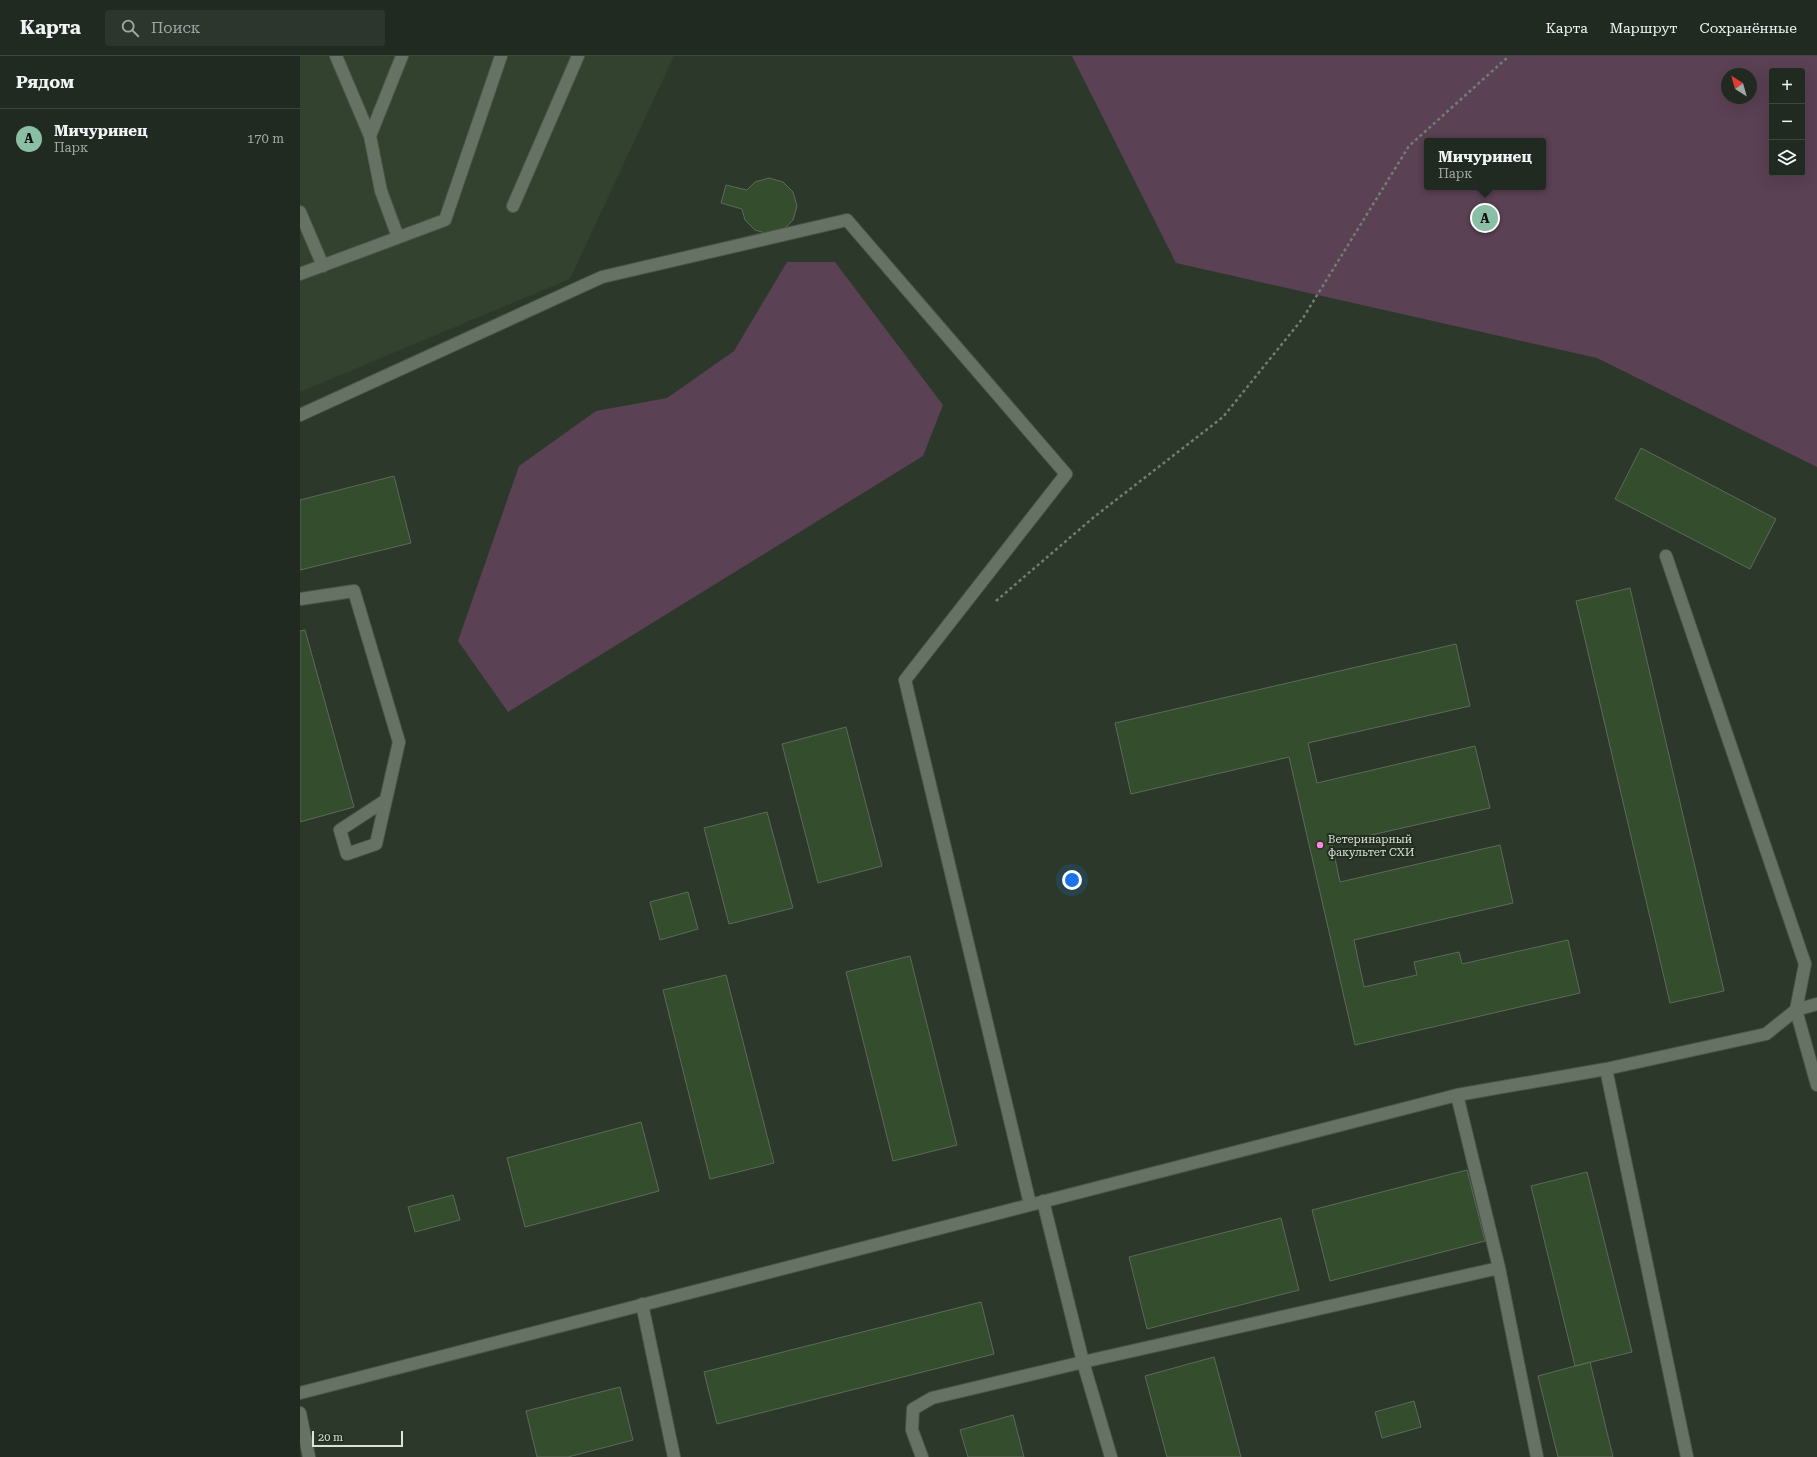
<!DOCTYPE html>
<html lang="ru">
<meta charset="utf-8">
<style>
body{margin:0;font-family:"Roboto Serif",serif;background:#2d362d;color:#f1f3f6}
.controls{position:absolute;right:12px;top:12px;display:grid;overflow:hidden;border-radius:4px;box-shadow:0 4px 16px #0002}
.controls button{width:36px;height:36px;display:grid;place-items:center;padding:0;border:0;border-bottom:1px solid #3e463e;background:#212a20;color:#f1f3f6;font:20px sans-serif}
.compass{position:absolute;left:1421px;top:12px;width:36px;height:36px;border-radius:50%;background:#212a20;box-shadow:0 4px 16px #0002;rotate:323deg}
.scale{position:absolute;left:12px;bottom:10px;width:91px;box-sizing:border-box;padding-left:4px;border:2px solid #dae2d9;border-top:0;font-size:11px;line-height:14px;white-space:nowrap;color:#dae2d9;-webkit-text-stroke:3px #232e20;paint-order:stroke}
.you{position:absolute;left:772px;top:824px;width:14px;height:14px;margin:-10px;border:3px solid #fff;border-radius:50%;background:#1a73e8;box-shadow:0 0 0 6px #1a73e833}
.badge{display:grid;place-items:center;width:26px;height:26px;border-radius:50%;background:#8abfa5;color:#111;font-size:13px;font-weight:700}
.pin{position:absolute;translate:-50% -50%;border:2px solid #fff;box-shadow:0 1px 4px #0006}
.popup{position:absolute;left:1124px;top:82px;width:122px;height:52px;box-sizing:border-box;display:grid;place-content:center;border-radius:4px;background:#212a20;filter:drop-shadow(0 1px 3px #0005);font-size:13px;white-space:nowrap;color:#a2a7a5}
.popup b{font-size:15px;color:#f1f3f6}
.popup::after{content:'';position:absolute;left:50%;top:100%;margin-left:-8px;border:8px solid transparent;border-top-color:#212a20}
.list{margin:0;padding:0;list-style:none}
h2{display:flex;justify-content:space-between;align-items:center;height:52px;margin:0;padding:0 16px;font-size:17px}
h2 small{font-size:13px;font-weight:400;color:#a2a7a5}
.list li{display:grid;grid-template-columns:26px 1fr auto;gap:12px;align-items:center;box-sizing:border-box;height:60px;padding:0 16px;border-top:1px solid #3e463e}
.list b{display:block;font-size:15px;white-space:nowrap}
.list p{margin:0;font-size:13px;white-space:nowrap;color:#a2a7a5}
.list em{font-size:13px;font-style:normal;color:#a2a7a5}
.icon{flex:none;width:22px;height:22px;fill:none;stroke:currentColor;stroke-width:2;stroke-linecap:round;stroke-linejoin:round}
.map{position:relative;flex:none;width:1517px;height:1401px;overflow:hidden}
header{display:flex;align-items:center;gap:24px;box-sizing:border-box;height:56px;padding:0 20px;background:#212a20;border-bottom:1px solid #3e463e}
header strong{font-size:19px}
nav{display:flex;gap:22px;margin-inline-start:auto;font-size:14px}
.search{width:280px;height:36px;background:#2d362d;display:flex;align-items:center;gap:10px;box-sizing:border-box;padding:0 14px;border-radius:4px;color:#a2a7a5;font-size:15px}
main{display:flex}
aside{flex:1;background:#212a20}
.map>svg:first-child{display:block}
.built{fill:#32422e}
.green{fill:#5a4153;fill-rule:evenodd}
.building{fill:#334d2d;stroke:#5d6a5a}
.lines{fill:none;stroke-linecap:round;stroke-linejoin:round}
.lane-casing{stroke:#4b564a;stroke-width:14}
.secondary-casing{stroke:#4b564a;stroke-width:14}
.path{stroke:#737e72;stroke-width:2.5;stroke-dasharray:3 3;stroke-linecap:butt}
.lane{stroke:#667364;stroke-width:12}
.secondary{stroke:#667364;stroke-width:12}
.poi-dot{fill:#fd86e2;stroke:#232e20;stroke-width:1.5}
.labels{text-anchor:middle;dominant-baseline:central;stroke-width:4;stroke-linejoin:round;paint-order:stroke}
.poi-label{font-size:11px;fill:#dae2d9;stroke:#232e20;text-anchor:start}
</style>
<header>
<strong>Карта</strong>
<div class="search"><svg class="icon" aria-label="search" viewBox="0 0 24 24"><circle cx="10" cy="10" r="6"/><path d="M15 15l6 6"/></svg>Поиск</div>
<nav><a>Карта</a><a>Маршрут</a><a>Сохранённые</a></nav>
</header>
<main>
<aside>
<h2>Рядом<small></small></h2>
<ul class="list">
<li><span class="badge">A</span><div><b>Мичуринец</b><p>Парк</p></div><em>170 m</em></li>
</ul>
</aside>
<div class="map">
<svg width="1517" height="1401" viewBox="0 0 1517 1401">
<rect width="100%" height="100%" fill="#2c382a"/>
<!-- built -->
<path class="built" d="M0 0H374L270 223 0 336Z"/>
<!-- green -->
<path class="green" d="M772 0H1517V411L1297 302 876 207ZM1472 15H1502V117H1472ZM1427 18H1451V42H1427ZM1127 85H1243V131H1127Z
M487 206H535L643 349 623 400 208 656 158 585 219 410 296 355 367 342 434 295Z"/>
<!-- building -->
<path class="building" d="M469 122 483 126 493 136 497 150 493 164 483 174 469 178 455 174 445 164 442 153 421 147 426 129 447 134 455 126Z
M1341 392 1476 463 1450 513 1315 443Z
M94 420 111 487 0 514V444Z
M1330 532 1424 935 1370 947 1276 545Z
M5 574 54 751 0 766V575Z
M1156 588 1170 650 1008 687 1017 727 1175 690 1190 752 1032 788 1040 826 1200 789 1213 847 1054 884 1064 931 1117 919 1114 906 1159 896 1162 908 1268 884 1280 937 1055 989 989 701 831 738 815 667Z
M546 671 582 810 518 827 482 688Z
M467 756 493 852 429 868 404 772Z
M388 836 398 873 360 884 350 846Z
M610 900 657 1089 593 1105 546 916Z
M426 919 474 1107 410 1123 363 934Z
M341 1066 359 1135 225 1171 207 1102Z
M1167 1114 1185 1185 1030 1225 1012 1154Z
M1287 1116 1332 1296 1275 1310 1231 1130Z
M153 1139 160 1164 115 1176 108 1151Z
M981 1162 999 1234 847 1273 829 1201Z
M681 1246 694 1298 417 1368 404 1316Z
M914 1301 941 1401H867L845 1320Z
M1290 1306 1313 1401H1258L1238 1320Z
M320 1331 333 1384 268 1401H237L226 1355Z
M1114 1345 1121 1371 1082 1382 1075 1356Z
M713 1359 724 1401H668L660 1374Z"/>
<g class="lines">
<!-- lane casing -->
<g class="lane-casing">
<path id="lane" d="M36 0 70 80 81 135 98 181
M70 80 102 0
M213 150 278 0
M0 156 23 210
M0 218 145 164 201 0
M0 359 302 221 547 164 766 418 605 624 730 1148
M1366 500 1505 908 1496 954 1517 1029
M0 543 54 535 99 686 76 788 47 798 40 774 86 744
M1306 1013 1387 1401
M1157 1039 1199 1212 1237 1401
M743 1145 783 1306 811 1401
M342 1248 374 1401
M0 1337 1157 1039 1306 1013 1466 978 1496 954 1517 948
M622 1401 612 1374 613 1353 632 1342 783 1306 1199 1212"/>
</g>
<!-- secondary casing -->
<g class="secondary-casing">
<path id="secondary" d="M0 1357 9 1401"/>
</g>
<!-- path -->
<path class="path" d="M696 545 794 461 923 361 1003 262 1109 90 1209 0"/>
<!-- lane -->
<use href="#lane" class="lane"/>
<!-- secondary -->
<use href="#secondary" class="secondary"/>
</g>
<!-- markers -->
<circle class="poi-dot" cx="1020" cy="789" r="4"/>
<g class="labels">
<!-- poi labels -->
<g class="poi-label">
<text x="1028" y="783">Ветеринарный<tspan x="1028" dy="13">факультет СХИ</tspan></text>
</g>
</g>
</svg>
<div class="controls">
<button>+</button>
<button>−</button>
<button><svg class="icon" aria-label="layers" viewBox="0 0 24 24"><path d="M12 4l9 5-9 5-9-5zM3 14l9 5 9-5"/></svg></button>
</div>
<svg class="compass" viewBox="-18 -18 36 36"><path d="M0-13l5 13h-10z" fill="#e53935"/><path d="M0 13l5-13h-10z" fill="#a2a7a5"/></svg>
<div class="scale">20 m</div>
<div class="you"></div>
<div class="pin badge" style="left:1185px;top:162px">A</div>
<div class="popup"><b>Мичуринец</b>Парк</div>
</div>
</main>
